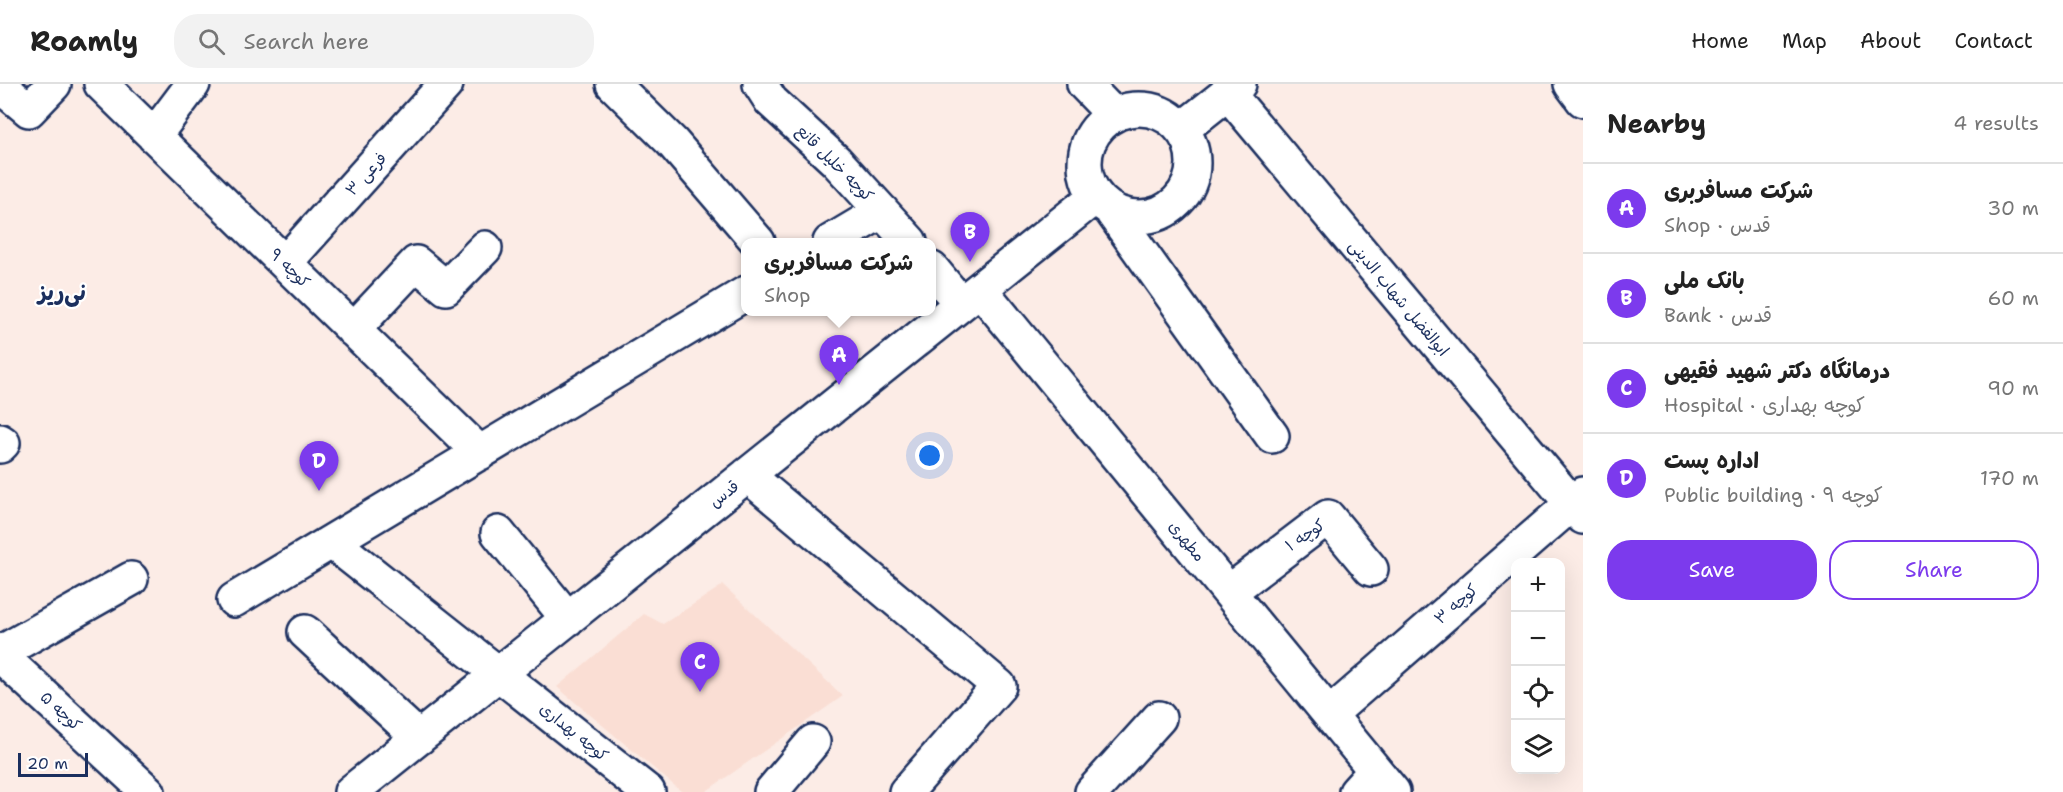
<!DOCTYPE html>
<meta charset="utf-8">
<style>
body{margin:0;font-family:"Shantell Sans","Playpen Sans Arabic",sans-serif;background:#f2f2f2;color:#222}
.controls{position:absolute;right:18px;bottom:18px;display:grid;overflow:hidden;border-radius:12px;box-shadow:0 6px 24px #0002}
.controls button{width:54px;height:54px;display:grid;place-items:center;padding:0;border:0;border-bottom:2px solid #e0e0e0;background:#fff;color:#222;font:30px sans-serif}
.scale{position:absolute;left:18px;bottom:15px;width:70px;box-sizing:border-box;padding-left:6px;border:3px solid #1b2f5e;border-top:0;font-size:16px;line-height:21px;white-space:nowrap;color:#1b2f5e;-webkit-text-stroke:4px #fff;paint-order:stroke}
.you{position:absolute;left:930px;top:372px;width:21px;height:21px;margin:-15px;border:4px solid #fff;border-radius:50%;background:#1a73e8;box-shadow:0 0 0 9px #1a73e833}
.badge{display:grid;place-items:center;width:39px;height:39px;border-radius:50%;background:#7c3aed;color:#fff;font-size:20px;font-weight:700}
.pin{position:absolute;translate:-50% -50px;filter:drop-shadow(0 2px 3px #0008)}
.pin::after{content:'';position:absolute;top:32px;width:21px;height:18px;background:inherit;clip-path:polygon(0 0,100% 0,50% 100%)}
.popup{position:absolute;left:741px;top:154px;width:195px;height:78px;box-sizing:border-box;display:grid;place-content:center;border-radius:12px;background:#fff;filter:drop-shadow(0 2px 4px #0005);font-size:20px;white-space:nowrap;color:#767676}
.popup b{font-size:22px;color:#222}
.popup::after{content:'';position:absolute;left:50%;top:100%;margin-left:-12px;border:12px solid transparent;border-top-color:#fff}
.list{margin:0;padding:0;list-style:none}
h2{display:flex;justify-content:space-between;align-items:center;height:78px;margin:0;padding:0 24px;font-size:26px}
h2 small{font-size:20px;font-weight:400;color:#767676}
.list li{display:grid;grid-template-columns:39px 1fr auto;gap:18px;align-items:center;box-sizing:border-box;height:90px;padding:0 24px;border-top:2px solid #e0e0e0}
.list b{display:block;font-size:22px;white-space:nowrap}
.list p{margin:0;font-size:20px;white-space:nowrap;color:#767676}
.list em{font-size:20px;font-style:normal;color:#767676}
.actions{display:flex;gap:12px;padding:18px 24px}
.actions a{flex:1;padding:14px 0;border:2px solid #7c3aed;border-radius:24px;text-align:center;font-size:21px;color:#7c3aed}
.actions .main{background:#7c3aed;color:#fff}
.icon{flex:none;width:33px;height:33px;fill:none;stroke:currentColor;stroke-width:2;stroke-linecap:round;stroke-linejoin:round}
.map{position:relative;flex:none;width:1583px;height:708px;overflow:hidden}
header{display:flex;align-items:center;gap:36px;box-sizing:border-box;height:84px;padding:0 30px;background:#fff;border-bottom:2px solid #e0e0e0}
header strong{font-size:28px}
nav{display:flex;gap:33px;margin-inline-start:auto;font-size:21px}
.search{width:420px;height:54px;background:#f2f2f2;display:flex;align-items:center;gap:15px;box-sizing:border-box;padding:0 21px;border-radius:24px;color:#767676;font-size:22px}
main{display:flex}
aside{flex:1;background:#fff}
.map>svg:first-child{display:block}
.built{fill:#faded4}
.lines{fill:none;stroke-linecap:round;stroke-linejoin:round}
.minor-casing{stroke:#1b2f5e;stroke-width:38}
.minor{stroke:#fff;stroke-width:33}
.labels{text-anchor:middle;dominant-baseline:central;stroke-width:4.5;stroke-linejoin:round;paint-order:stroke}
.street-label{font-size:16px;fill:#1b2f5e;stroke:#fff}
.district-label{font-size:22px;font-weight:bold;fill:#1b2f5e;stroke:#fff}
</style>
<header>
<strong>Roamly</strong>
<div class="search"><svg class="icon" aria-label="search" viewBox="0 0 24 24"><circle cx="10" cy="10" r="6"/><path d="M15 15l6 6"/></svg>Search here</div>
<nav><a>Home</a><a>Map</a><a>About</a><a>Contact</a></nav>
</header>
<main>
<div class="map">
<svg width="1583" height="708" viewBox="0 0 1583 708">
<rect width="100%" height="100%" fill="#fcece6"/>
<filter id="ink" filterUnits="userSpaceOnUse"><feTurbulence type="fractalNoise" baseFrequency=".0167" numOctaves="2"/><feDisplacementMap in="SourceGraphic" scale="12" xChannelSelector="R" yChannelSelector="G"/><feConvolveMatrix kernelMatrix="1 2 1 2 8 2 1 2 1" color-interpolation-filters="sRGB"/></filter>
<g filter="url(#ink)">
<!-- built -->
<path class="built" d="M723 501 843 612 705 708H682L557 603 644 530 663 540Z"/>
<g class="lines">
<!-- minor casing -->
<g class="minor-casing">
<path id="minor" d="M101 0 480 369
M613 0 672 58 758 158
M760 0 771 17 836 77 910 158
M1084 0 1113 30
M1571 0 1583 16
M0 2 29 26 54 0
M1227 8 1583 433
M1085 79a54 54 0 1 1 108 0a54 54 0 1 1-108 0Z
M1182 45 1239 0
M154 52 193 0
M1110 125 1272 352
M830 158 882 127
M285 179 446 0
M932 185 961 220
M980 205 1393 708
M353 246 416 179 446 204 485 164
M0 357 3 359 0 362
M747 391 999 602 906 708
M498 449 568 535
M332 458 648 708
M1229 508 1328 433 1371 485
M234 516 746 209
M305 548 419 654
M0 569 131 495
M0 571 148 708
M1330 630 1583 410
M351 708 1096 112
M771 708 813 658
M1092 708 1159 634
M1356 708 1375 687"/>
</g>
<!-- minor -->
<use href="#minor" class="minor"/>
</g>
</g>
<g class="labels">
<!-- street labels -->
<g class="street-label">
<text transform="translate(835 79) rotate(45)">کوچه خلیل قانع</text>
<text transform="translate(366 90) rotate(-48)">فرعی ۳</text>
<text transform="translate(290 184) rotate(44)">کوچه ۹</text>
<text transform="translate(1399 214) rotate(50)">ابوالفضل شهاب الدینی</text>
<text transform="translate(724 410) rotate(-39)">قدس</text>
<text transform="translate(1305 451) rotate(-34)">کوچه ۱</text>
<text transform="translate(1187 457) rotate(51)">مطهری</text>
<text transform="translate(1456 520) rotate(-41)">کوچه ۳</text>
<text transform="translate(61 627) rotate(43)">کوچه ۵</text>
<text transform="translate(574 648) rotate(39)">کوچه بهداری</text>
</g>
<!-- district labels -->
<g class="district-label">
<text x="62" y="208">نی‌ریز</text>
</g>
</g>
</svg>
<div class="controls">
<button>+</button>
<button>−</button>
<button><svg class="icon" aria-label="locate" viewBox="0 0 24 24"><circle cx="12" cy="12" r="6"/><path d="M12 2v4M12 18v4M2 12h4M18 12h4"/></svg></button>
<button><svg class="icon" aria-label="layers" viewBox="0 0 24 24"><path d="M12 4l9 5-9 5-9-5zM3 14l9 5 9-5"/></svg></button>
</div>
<div class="scale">20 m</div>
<div class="you"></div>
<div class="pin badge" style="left:839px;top:301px">A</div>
<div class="popup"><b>شرکت مسافربری</b>Shop</div>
<div class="pin badge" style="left:970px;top:178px">B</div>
<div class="pin badge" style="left:700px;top:608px">C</div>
<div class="pin badge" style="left:319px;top:407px">D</div>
</div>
<aside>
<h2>Nearby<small>4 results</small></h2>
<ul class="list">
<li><span class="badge">A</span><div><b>شرکت مسافربری</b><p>Shop · قدس</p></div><em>30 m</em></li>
<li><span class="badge">B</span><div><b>بانک ملی</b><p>Bank · قدس</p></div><em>60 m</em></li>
<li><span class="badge">C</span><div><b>درمانگاه دکتر شهید فقیهی</b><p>Hospital · کوچه بهداری</p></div><em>90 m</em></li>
<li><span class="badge">D</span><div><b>اداره پست</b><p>Public building · کوچه ۹</p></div><em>170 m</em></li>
</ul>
<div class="actions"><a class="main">Save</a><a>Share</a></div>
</aside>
</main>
